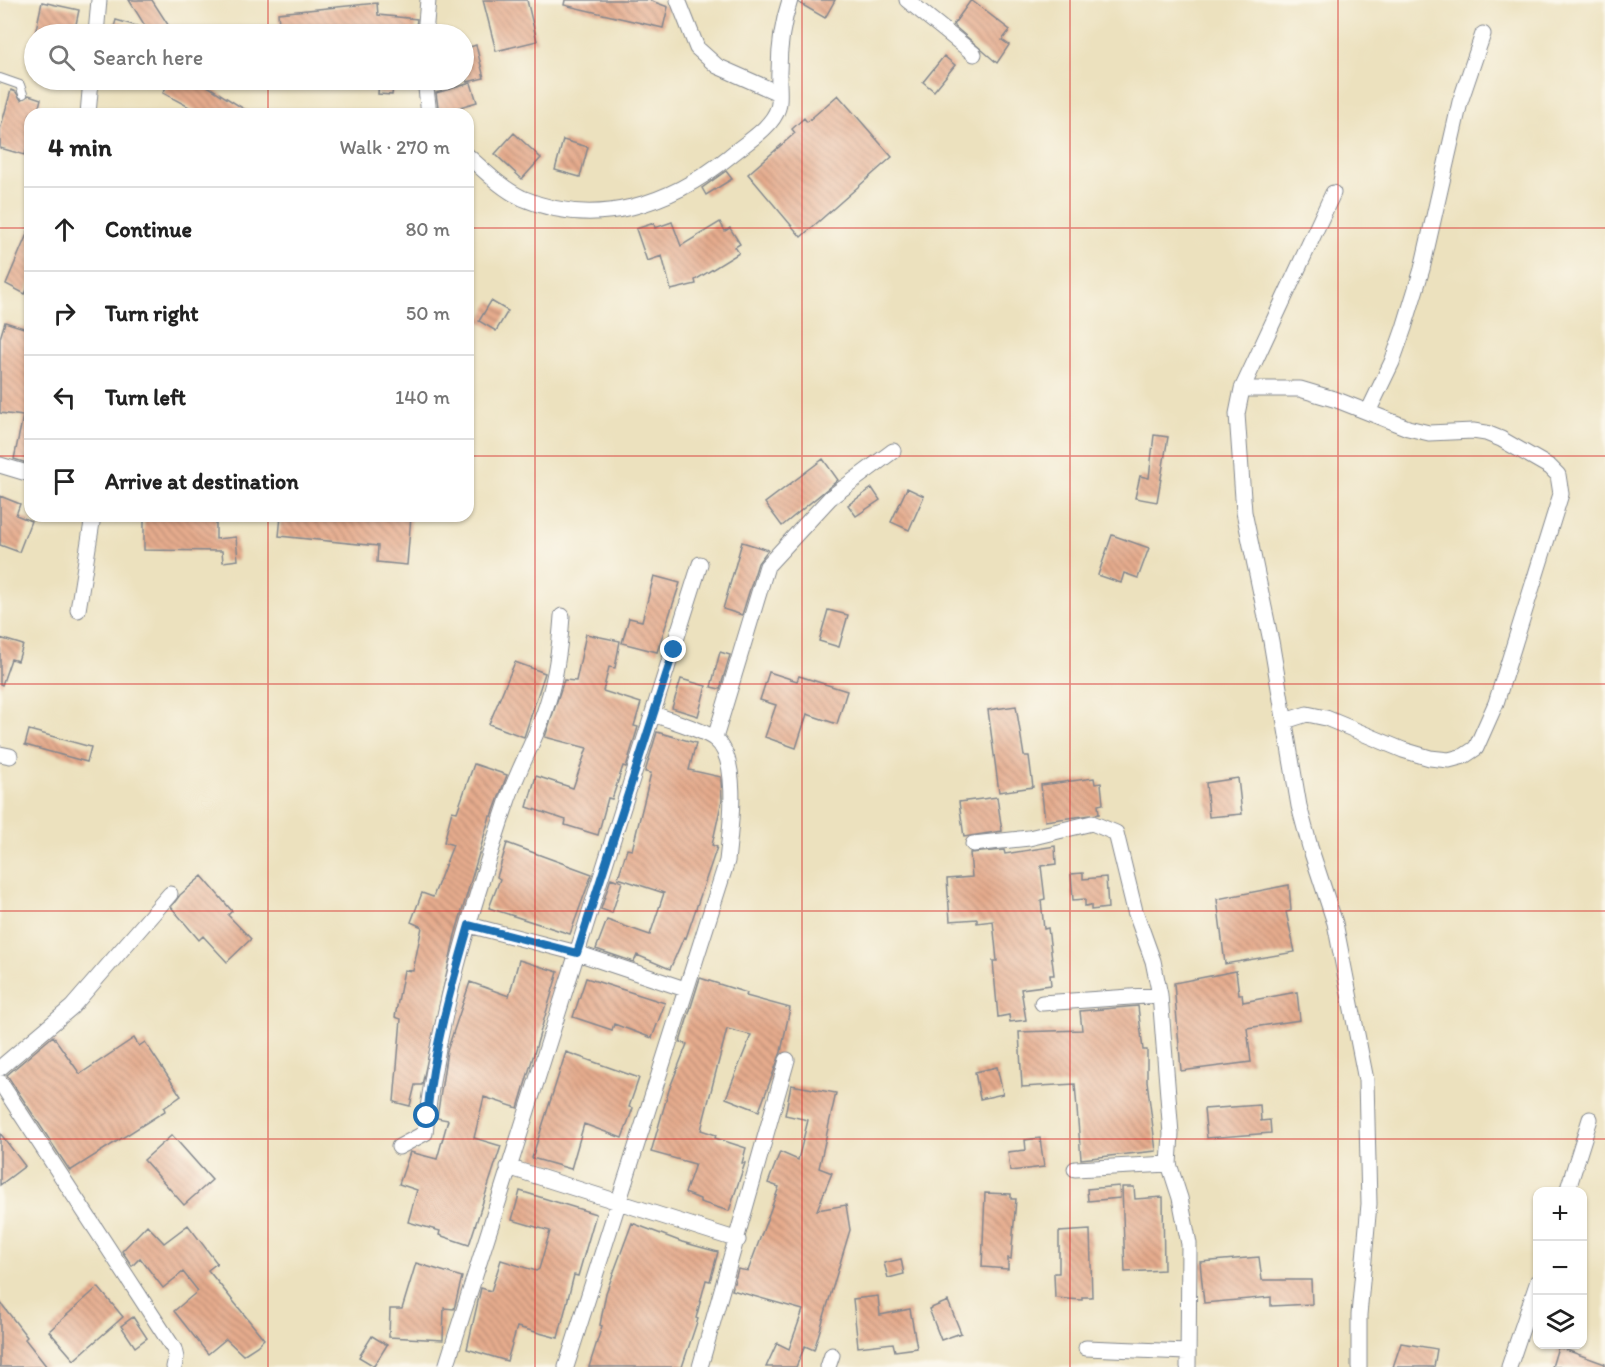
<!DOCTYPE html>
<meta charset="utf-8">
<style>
body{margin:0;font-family:Itim,sans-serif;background:#f6f6f6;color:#222}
.controls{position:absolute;right:18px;bottom:18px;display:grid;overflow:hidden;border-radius:12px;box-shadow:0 2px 4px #0004}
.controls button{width:54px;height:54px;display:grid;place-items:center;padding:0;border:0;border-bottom:2px solid #e0e0e0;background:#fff;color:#222;font:30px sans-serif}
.stop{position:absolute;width:18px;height:18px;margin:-14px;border:4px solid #1f6fb2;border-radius:50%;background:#fff}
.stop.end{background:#1f6fb2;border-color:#fff;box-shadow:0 2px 6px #0008}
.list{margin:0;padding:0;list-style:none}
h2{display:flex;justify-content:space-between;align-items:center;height:78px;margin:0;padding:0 24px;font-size:26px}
h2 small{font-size:20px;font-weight:400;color:#767676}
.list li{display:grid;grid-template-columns:39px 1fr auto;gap:18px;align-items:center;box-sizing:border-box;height:84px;padding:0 24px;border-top:2px solid #e0e0e0}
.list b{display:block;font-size:22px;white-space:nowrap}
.list em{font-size:20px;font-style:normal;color:#767676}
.icon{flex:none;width:33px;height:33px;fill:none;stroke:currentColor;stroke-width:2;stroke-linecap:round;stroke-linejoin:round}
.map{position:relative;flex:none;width:1605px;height:1367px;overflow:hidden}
.search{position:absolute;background:#fff;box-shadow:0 2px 4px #0004;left:24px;top:24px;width:450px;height:66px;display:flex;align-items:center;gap:15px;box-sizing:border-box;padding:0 21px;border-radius:33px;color:#767676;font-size:22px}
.panel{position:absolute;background:#fff;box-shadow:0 2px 4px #0004;left:24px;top:108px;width:450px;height:414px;border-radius:18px}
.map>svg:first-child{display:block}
.building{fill:url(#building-back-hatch)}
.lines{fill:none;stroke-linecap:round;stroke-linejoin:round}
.lane-casing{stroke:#84888e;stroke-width:10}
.street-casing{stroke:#84888e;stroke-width:17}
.lane{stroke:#fff;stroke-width:8}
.street{stroke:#fff;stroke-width:15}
.route{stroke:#1f6fb2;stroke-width:8}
.grid{fill:none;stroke:#d62828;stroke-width:1.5;stroke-opacity:0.55}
</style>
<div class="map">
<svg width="1605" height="1367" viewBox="0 0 1605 1367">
<defs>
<pattern id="building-back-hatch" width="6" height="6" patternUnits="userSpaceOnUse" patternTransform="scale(1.5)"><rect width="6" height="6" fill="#e6ac8d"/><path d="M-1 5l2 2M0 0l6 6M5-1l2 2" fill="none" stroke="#ba8c76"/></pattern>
</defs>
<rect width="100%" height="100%" fill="#fbf7ec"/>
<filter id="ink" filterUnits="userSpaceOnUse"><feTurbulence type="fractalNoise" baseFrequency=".0167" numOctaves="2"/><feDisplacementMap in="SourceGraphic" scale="12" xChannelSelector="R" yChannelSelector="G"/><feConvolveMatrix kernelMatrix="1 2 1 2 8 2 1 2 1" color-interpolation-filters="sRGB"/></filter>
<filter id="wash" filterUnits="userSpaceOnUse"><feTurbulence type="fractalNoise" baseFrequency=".008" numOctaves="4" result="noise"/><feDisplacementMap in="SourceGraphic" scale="24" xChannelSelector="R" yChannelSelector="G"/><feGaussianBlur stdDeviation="1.35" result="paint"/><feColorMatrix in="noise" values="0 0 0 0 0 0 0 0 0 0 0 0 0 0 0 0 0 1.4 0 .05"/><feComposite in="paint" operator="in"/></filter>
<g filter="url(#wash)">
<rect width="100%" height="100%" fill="#ece1be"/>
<g id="blocks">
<!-- building -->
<path class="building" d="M129 0H152L174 34H112L116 20 147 29Z
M483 0H527L537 41 496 51Z
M565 0H649L668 7 663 28 564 5Z
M800 0H835L825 18 799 3Z
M971 0 1010 30 1002 40 1009 45 997 63 953 25Z
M42 2 79 10 74 34H35Z
M377 3 378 15 417 19 415 34H382L383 29 332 34H280L278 13Z
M476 45 484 78 467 82 464 49Z
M944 56 955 65 934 91 923 82Z
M170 80H198L252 114H202L163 93Z
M379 80H394L392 95 378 94Z
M471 83 477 102 439 113 436 93Z
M11 90 16 92 21 100 29 95 41 99 37 114H30V137L25 155 0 148V130Z
M838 95 892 157 801 237 748 174 795 133 792 129 804 118 807 122Z
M514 133 541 158 522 179 495 154Z
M563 140 588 147 580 177 555 170Z
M726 171 732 179 706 195 702 188Z
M672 222 681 246 720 222 725 231 730 228 740 244 735 247 739 253 695 280 696 284 671 290 662 256 647 261 636 229 654 223 655 228Z
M30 227V283L25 294 6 284Z
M491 301 508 311 496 331 479 321Z
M5 322 30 330V464L14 459 23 416 0 413V338Z
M1154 435 1168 437 1157 502 1135 498 1140 476 1149 478Z
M823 459 838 480 782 526 765 503Z
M872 488 880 500 856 516 848 505Z
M907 488 924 496 909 530 891 522Z
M0 496 20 504 16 515 31 521 19 552 0 545Z
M144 516H216V539L236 537 238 560 223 562 222 551 144 550Z
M281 516H411L407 565 377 562 378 546 279 536Z
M1112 535 1149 548 1138 578 1124 573 1121 583 1098 575Z
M742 542 768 550 758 563 742 615 723 609Z
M654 576 680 583 657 652 622 643 629 618 642 621Z
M828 610 848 615 839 647 819 641Z
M586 634 620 641 615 668 609 667 603 691 641 703 634 726 638 727 626 767 623 766 612 799 608 798 598 835 565 825 566 820 527 807 536 776 573 788 587 748 545 737 564 680 576 681Z
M0 638 23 645 18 661 11 659 2 685 0 684Z
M720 652 730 655 720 689 711 687Z
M515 662 545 673 524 737 489 724Z
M769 672 797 681 799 676 847 691 837 724 807 714 796 748 765 737 776 705 760 700Z
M681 679 706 686 698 716 672 708Z
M1016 706 1024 756H1029L1033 787 999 792 988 710Z
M29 730 91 747 87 762 25 745Z
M657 732 696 743 689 770 721 777V780L722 800 712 845 717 847 686 938 684 937 670 969 637 955 634 962 596 949 607 920 650 935 664 893 618 878 627 849 632 850 651 773 645 772Z
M474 764 507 775 492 816H490L455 935 422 1085H415L410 1106 394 1102 401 1019 395 1017 404 970 413 971 422 927 411 922 422 893 433 897 453 845 444 842 452 811 457 812Z
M1094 778 1095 784 1101 783 1103 804 1098 805 1099 814 1045 821 1041 785Z
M1238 778 1242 814 1209 817 1206 783Z
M997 797 1002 831 964 837 959 802Z
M507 843 592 874 570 934 489 908 500 879 497 877Z
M1055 846 1056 864 1041 866 1045 899 1041 900 1044 929 1048 928 1054 975H1050L1051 985 1021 989 1026 1020 1010 1022 1009 1015 998 1017 993 961H997L993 921 977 923V919L950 921 947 879 972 877 970 853 1004 850 1005 854Z
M1083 873V879L1106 877 1108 908 1091 910V905L1085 906V899L1073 900 1071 874Z
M202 876 232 911 228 915 251 939 227 962 203 936 199 940 171 907 180 895Z
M611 878 622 882 612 913 601 909Z
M1289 885 1291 911 1286 912 1295 952 1225 964 1217 899Z
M519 960 558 972 518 1108 484 1097 474 1138 501 1146 469 1245 439 1235 440 1231 408 1222 417 1190 399 1184 410 1152 437 1159 448 1120 437 1118 447 1051 470 982 509 996Z
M1236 971 1239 994H1242L1243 1002 1297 992 1300 1020 1247 1028 1251 1062 1181 1071 1174 983Z
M586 978 665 1003 652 1038 614 1024 612 1030 573 1017Z
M700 978 747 993 746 996 790 1008 781 1052 759 1111 726 1098 751 1035 727 1029 701 1130 716 1135 715 1138 746 1148 742 1163H745L729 1211 700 1202V1199L685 1193 695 1164 651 1152 669 1090 687 1044 680 1042Z
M1138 1006 1143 1050H1147V1081L1156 1151 1081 1159 1075 1084 1022 1087 1019 1032 1082 1030 1080 1011Z
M53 1036 80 1074 134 1038 139 1046 145 1042 181 1096 164 1108 165 1111 70 1171 7 1075Z
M566 1052 639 1078 629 1107 633 1108 622 1138 584 1124 571 1169 532 1158Z
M997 1067 1003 1094 980 1099 975 1072Z
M791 1085 836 1093 819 1168 832 1173 817 1210 846 1205 850 1230 814 1350 805 1346 796 1367H766L777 1343 789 1349 803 1310 732 1290 738 1269 748 1271 779 1187 768 1183 780 1152 798 1160 808 1120 785 1115Z
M1260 1105 1261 1121 1270 1120 1271 1133 1207 1138 1204 1109Z
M0 1133 25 1166 0 1185Z
M172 1135 212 1180 184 1205 144 1160Z
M1040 1138 1044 1167 1010 1171 1008 1152 1026 1150 1025 1140Z
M1119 1186 1120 1198 1088 1201 1087 1189Z
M1122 1187H1134L1135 1199 1163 1197 1164 1270 1125 1272Z
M520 1191 596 1214 578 1276 574 1275 558 1338 517 1327 507 1361 467 1349 481 1288 491 1291 501 1260 536 1271 539 1269 550 1231 512 1220Z
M985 1193 1011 1194V1199H1016L1011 1259 1008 1258V1269L982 1267Z
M632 1223 682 1242 718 1252 710 1281 706 1280 696 1318 698 1319 682 1367H589L602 1326 600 1325 606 1293Z
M147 1225 164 1243 188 1225 217 1263 208 1270 264 1339 257 1346 243 1355 226 1339 208 1354 174 1311 198 1291 183 1272 163 1288 140 1258 132 1266 122 1251Z
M1090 1230 1092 1297H1082V1300L1055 1298 1054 1273H1059V1232Z
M1259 1257 1262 1280H1311L1312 1304 1271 1306V1297L1204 1303 1200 1262Z
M901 1259 904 1274 888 1278 884 1263Z
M416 1263 462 1277 454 1309 444 1308 443 1340 389 1337 390 1309H402Z
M98 1287 123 1317 74 1360 49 1331Z
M878 1296 880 1315 910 1309 917 1348 895 1351 893 1343 858 1347 853 1299Z
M948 1301 961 1333 941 1340 929 1309Z
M0 1302 27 1337 25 1339 47 1367H0Z
M133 1317 147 1338 135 1347 121 1326Z
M372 1336 387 1345 374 1366 359 1357Z
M1401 1343 1437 1349 1434 1367H1393Z
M1558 1347 1605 1364V1367H1552Z"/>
</g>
</g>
<g filter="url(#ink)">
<use href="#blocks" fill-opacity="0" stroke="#84888e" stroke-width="1.5"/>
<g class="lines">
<!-- lane casing -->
<g class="lane-casing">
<path id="lane" d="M0 78 20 85 23 94"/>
</g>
<!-- street casing -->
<g class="street-casing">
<path id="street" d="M678 0 697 48 717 66 778 93
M907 0 974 54
M96 34 99 0
M425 34 428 0
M425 80 429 114
M88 114 91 80
M468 156C485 171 501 188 522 198 596 230 671 204 730 156 745 143 772 128 778 108 781 99 778 82 779 72 779 47 782 24 790 0
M1333 193 1242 389 1237 414 1244 512 1271 641 1299 806 1310 847 1335 923 1366 1080 1369 1204 1359 1315V1367
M1242 389H1300L1337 400 1408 428 1429 433 1473 431 1486 433 1501 439 1550 467 1558 475 1561 494 1496 703 1476 748 1464 756 1449 760 1430 758 1403 750 1326 718 1307 714 1285 721
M1368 412 1392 362 1404 328 1422 269 1460 102 1483 34
M0 465 30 474
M78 610 93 516
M715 738 767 566 830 498 893 451
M0 754 10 756
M973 844 1029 838 1092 823 1116 833 1135 911 1153 961 1160 995 1171 1134 1169 1164 1180 1198 1189 1244 1188 1367
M469 925 577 953 685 989
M1042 1003 1160 995
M0 1068 72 1007 170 894
M0 1082 174 1349 176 1358 174 1367
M399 1147 425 1133C437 1020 471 910 507 802 518 768 538 736 548 701 557 673 560 645 562 616
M508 1167 738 1240
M1075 1169 1169 1164
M1567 1192 1590 1119
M1086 1348 1187 1352
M446 1367 700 564
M566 1367 727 861C730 832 741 759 715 739 702 729 671 721 654 714
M700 1367 787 1060
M828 1367 832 1355
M1509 1367 1538 1281"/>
</g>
<!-- lane -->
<use href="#lane" class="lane"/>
<!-- street -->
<use href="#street" class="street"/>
</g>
</g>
<g class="lines" filter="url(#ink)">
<!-- route -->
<path class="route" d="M427 1116C433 1051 451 987 469 925L577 953 674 650"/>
</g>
<!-- grid -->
<path class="grid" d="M268 0V34M535 0V1367M802 0V1367M1070 0V1367M1338 0V1367M268 80V114M0 228H30M468 228H1605M0 456H30M468 456H1605M268 516V1367M0 684H1605M0 911H1605M0 1139H1605"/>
</svg>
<div class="controls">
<button>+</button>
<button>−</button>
<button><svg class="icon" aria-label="layers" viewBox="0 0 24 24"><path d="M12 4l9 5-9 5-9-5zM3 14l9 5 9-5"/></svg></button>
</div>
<div class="stop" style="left:427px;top:1116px"></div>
<div class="stop end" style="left:674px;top:650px"></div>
<div class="search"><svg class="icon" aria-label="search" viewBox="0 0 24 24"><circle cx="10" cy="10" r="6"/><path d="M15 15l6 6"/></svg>Search here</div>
<section class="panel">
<h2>4 min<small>Walk · 270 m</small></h2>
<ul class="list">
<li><svg class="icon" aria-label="ahead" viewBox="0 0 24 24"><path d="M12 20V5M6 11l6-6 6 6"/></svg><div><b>Continue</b></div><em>80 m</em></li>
<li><svg class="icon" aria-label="right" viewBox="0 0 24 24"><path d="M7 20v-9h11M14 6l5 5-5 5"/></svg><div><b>Turn right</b></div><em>50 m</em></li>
<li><svg class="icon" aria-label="left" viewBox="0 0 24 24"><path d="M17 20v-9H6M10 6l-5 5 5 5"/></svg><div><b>Turn left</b></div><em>140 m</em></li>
<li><svg class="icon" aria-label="arrive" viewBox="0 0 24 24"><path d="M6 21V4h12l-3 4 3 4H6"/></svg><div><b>Arrive at destination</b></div></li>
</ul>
</section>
</div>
